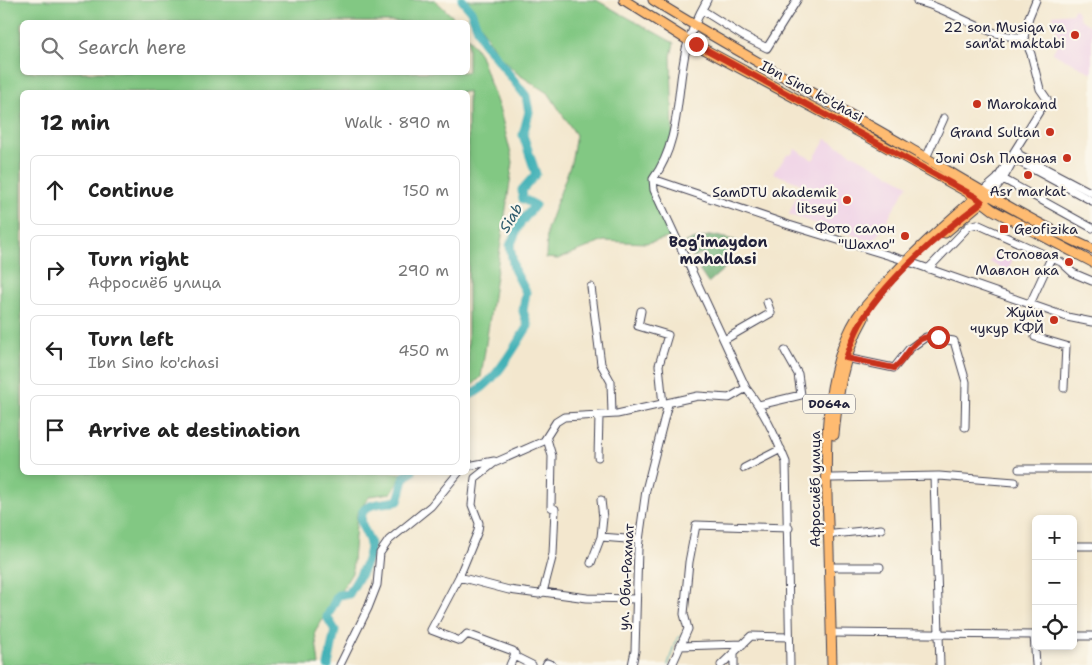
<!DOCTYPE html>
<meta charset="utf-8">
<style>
body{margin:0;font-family:"Shantell Sans",sans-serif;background:#f6f6f6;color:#222}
.controls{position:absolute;right:15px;bottom:15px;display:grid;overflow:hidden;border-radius:8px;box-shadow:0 2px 8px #0003}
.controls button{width:45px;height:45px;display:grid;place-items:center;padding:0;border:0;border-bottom:1px solid #e0e0e0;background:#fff;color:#222;font:25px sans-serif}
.stop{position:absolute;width:15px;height:15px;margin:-11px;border:4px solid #c8321e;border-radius:50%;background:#fff}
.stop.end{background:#c8321e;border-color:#fff;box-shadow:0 1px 5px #0008}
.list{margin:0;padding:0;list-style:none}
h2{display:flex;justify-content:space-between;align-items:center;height:65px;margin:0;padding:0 20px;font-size:21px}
h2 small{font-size:16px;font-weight:400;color:#767676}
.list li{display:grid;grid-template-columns:32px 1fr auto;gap:15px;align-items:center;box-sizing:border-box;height:70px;margin:0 10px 10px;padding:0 10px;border:1px solid #e0e0e0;border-radius:8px}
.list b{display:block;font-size:19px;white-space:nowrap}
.list p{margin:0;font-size:16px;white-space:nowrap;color:#767676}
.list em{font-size:16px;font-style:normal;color:#767676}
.icon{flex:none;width:28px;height:28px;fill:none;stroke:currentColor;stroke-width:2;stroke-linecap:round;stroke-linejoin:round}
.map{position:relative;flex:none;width:1092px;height:665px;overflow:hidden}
.search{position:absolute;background:#fff;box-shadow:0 2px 8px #0003;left:20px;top:20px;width:450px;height:55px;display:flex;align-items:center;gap:12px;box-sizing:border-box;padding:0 18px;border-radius:8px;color:#767676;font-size:19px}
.panel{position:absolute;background:#fff;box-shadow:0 2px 8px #0003;left:20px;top:90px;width:450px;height:385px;border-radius:8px}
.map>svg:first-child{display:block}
.built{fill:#efd0e6}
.green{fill:#82c883;stroke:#52755f}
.forest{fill:#69ac71;stroke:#466756}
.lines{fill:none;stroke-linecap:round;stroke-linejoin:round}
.stream{stroke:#3fb0b6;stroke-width:1}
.river{stroke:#3fb0b6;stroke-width:9}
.minor-casing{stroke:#414051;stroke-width:9}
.major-casing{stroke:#414051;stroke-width:11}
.minor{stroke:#fff;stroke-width:7}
.major{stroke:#febb71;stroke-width:9}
.route{stroke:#c8321e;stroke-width:6}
.poi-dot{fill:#c8321e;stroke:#fbf7ec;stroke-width:2}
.labels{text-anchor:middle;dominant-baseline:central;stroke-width:4.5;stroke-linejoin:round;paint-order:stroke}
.shield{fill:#fbf7ec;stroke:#636270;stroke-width:1}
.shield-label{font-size:12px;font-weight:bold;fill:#22223b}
.poi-label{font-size:14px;fill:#22223b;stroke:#fbf7ec;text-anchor:end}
.street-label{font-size:14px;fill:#22223b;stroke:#fbf7ec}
.water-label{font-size:15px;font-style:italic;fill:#2e5b6c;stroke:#fbf7ec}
.neighbourhood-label{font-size:15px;font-weight:bold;fill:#22223b;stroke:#fbf7ec}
</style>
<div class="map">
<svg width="1092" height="665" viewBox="0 0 1092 665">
<rect width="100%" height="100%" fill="#fbf7ec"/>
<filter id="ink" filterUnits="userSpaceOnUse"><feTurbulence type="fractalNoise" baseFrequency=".02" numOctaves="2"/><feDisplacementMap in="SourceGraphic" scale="10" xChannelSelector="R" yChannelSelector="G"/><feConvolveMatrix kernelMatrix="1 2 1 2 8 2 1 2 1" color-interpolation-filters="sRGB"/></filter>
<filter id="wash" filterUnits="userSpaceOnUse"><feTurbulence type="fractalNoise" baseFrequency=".0096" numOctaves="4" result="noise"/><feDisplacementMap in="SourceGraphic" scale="20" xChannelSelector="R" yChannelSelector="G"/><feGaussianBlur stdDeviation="1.12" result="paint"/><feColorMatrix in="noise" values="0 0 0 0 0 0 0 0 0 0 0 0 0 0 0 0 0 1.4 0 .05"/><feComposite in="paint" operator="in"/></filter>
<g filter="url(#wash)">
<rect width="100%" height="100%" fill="#f3e7ce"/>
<!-- built -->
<path class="built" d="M1075 9 1077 11 1080 19 1092 27V73L1052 53 1059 43 1053 15 1072 13Z
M826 139 908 185 874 242 789 215 801 184 773 173 788 154 791 155 795 149 813 160Z
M997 250 1013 259 1007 272 990 262Z"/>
<!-- green -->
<path class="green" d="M0 0H435L458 22H22V72H468V37L480 55 500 111 513 162 481 377 468 389V92H22V472L404 473 391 493 370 496 357 513 352 573 315 632 319 665H0Z
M466 0H596L674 43 671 56 673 135 655 171 649 189 672 237 646 243 604 241 558 259 546 258 547 229 571 163 576 135 549 94 518 74 497 54Z"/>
<!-- forest -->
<path class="forest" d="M712 235 738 241 727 254 726 267 708 283 699 270 708 263 703 253 693 258 685 242Z"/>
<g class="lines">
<!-- stream -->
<path class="stream" d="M668 665 675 642 682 634"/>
<!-- river -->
<path class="river" d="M462 0 471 11 482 40 526 96 529 112 523 135 536 174 522 190 523 199 535 205 519 225 510 246 514 269 526 292 523 311 528 326C512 350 495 385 468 396
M328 665 335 630 327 617 338 595 349 594C358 578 369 564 370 545 370 537 363 531 362 523 357 501 384 504 398 501L405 476 412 472"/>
</g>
</g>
<g filter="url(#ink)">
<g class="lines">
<!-- minor casing -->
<g class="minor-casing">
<path id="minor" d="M707 0C698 16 691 31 686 49 676 93 681 141 653 179L654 190 746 388C764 411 775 435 786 462L790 665
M1036 0 1029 17 1024 37 1031 54 1040 89 1047 99
M917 1C953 9 987 39 1024 37
M702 10 743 36 767 48 797 0
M1018 154 1092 193
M926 158 944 118
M1014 159 1092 201
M653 179 789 225 907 261
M1003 179 1092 228
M983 191 997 179 1047 99
M990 195 1003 179 1018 152
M912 263 1067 317 1092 322
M928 269 969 226 977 224 1061 262 1073 273 1092 281
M591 287 601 364 611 382 612 414
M1030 304 1051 258
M641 311 638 326 668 335 659 365 663 405
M1035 337 1066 346 1064 388
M724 340 771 313 767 302
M846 358 894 368 909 349 926 337 954 341 966 382 965 427
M759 405 801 395 798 374 785 351
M598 457 599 416
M468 466 494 461
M744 468 781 449
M1019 469H1092
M934 477 940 665
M832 478 939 476 1015 482
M601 500 603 518 601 537 639 540
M834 534 881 529
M1073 546H1092
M591 563 601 537
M835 567H880
M459 577 509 590 539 594 543 592 587 598 636 599
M543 592 553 554 555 509 551 507 552 456 547 439
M831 633 1036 635
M1034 635 1036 665
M1073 636H1092
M680 646 743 644
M734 654V665
M514 656 532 665
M340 665 368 608 377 585 380 553 389 540 431 506 459 472
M510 665 515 654 513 651 467 634 460 641 431 630 459 577 478 531 479 523 472 505 475 478 494 463 544 441 556 422 564 417 617 414 698 396 729 398 746 388
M546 665 547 663 552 665
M632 665 635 651 638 548 646 490 668 404
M672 665 688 629 684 614 689 562 696 525 789 528
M721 665 751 636 789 637"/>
</g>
<!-- major casing -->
<g class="major-casing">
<path id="major" d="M624 0 689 41 870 138 976 197 993 210 1092 262
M653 0C737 52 824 99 909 148 969 183 1029 221 1092 249
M945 233 990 195
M834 435C838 394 843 354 864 318
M832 665C831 627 830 589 829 551 827 477 817 383 857 317 863 308 872 299 879 291 910 254 947 223 983 191"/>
</g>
<!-- minor -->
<use href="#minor" class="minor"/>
<!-- major -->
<use href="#major" class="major"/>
</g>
</g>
<g class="lines" filter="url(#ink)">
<!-- route -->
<path class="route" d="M696 44 976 197 982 202C943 231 888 278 863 319 855 331 851 345 846 358L894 368C909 358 912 332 938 337"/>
</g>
<!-- markers -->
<g class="poi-dot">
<circle cx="1075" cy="35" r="5"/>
<circle cx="977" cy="104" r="5"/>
<circle cx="1050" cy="132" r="5"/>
<circle cx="1067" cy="158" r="5"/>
<circle cx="1028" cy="175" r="5"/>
<circle cx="847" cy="200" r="5"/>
<rect x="999" y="224" width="10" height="10" rx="2.5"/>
<circle cx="905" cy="236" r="5"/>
<circle cx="1069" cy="262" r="5"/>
<circle cx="1054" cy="320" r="5"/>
</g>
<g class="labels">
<!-- shield labels -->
<rect class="shield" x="803" y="394.5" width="52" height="19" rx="4"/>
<g class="shield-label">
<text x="829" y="404">D064a</text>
</g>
<!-- poi labels -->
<g class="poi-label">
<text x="1065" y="27">22 son Musiqa va<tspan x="1065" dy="16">san'at maktabi</tspan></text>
<text x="987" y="104" text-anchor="start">Marokand</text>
<text x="1040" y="132">Grand Sultan</text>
<text x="1057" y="158">Joni Osh Пловная</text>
<text x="1028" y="191" text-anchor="middle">Asr markat</text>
<text x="837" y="192">SamDTU akademik<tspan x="837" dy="16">litseyi</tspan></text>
<text x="895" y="228">Фото салон<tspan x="895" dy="16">"Шахло"</tspan></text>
<text x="1014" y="229" text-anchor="start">Geofizika</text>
<text x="1059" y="254">Столовая<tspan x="1059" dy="16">Мавлон ака</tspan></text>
<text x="1044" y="312">Жуйи<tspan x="1044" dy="16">чукур КФЙ</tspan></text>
</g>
<!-- street labels -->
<g class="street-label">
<text transform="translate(812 91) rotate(28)">Ibn Sino ko'chasi</text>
<text transform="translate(815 489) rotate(-90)">Афросиёб улица</text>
<text transform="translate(626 577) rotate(-87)">ул. Оби-Рахмат</text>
</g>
<!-- water labels -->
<g class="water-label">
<text transform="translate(511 218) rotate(-59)">Siab</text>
</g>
<!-- neighbourhood labels -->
<g class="neighbourhood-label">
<text x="718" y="242">Bog‘imaydon<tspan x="718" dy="17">mahallasi</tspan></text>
</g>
</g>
</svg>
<div class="controls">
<button>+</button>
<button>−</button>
<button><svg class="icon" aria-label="locate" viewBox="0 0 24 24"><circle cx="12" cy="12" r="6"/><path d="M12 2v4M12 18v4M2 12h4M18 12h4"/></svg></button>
</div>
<div class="stop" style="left:938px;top:337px"></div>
<div class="stop end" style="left:696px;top:44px"></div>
<div class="search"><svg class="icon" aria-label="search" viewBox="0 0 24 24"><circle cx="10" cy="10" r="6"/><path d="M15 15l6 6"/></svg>Search here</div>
<section class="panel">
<h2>12 min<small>Walk · 890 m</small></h2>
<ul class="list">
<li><svg class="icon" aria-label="ahead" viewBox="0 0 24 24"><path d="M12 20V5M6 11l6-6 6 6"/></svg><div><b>Continue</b></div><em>150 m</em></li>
<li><svg class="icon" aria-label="right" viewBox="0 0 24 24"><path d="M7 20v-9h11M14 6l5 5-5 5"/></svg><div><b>Turn right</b><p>Афросиёб улица</p></div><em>290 m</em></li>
<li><svg class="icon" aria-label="left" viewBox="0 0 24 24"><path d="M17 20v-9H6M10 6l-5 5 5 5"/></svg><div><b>Turn left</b><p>Ibn Sino ko'chasi</p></div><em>450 m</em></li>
<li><svg class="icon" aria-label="arrive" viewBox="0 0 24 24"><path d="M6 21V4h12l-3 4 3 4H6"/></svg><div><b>Arrive at destination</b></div></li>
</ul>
</section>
</div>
